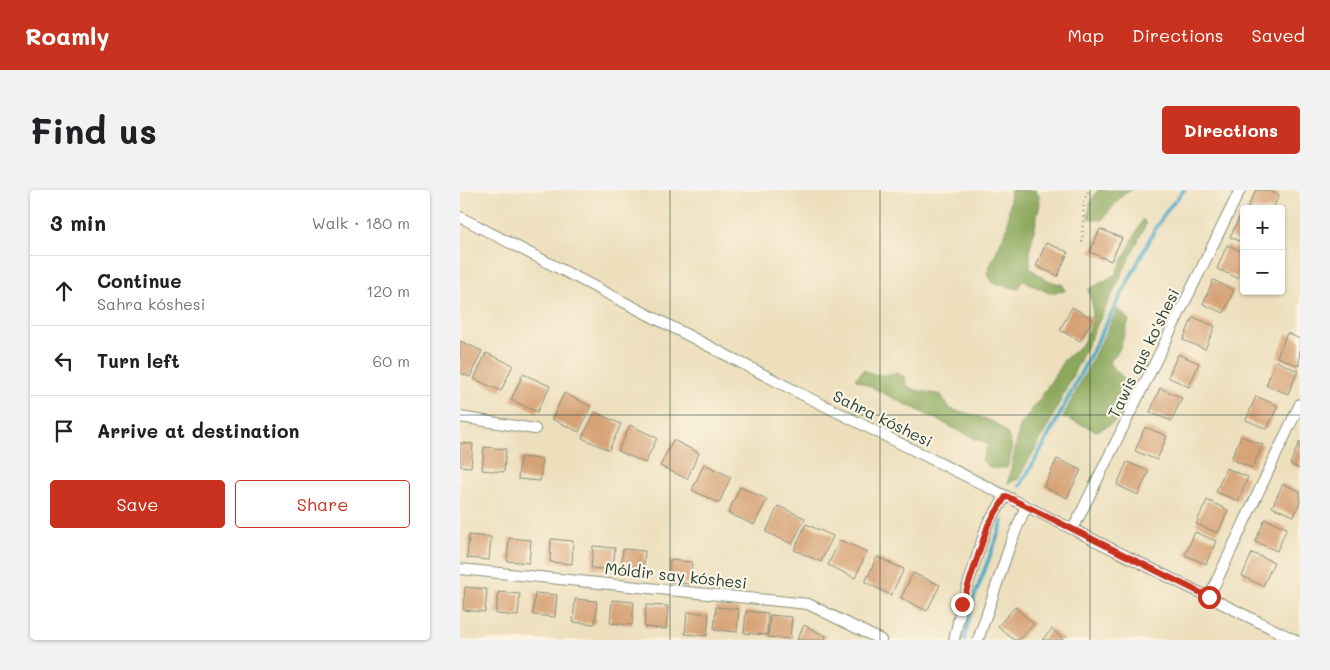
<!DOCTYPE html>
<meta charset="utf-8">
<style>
body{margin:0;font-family:Mali,sans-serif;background:#f2f2f2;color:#202124}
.controls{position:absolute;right:15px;top:15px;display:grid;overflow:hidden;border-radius:5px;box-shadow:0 1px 4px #0004}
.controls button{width:45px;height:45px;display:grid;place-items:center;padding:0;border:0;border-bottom:1px solid #e0e0e0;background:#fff;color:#202124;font:25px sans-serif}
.stop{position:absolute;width:15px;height:15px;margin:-11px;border:4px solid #c8321e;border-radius:50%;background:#fff}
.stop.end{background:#c8321e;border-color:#fff;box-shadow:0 1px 5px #0008}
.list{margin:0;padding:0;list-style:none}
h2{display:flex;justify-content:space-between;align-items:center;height:65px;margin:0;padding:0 20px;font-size:21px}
h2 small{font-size:16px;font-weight:400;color:#757577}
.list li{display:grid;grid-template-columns:32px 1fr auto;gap:15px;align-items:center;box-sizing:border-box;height:70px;padding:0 20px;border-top:1px solid #e0e0e0}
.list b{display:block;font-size:19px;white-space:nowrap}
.list p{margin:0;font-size:16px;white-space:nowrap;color:#757577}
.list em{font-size:16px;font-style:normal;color:#757577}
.actions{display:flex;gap:10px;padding:15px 20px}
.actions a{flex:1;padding:11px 0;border:1px solid #c8321e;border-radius:5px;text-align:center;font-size:18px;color:#c8321e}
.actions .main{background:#c8321e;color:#fff}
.icon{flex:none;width:28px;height:28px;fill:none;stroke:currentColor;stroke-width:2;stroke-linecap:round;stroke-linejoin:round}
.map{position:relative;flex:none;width:840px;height:450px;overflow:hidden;border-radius:5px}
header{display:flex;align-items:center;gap:30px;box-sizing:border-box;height:70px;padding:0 25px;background:#c8321e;color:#fff}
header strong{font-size:24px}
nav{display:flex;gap:28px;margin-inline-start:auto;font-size:18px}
.intro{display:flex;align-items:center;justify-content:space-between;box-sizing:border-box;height:120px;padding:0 30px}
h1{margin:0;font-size:35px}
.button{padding:12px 22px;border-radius:5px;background:#c8321e;color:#fff;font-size:18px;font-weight:700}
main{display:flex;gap:30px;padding:0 30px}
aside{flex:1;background:#fff;border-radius:5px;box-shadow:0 1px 4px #0004}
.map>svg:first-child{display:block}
.forest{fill:#8ba85b;stroke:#557248}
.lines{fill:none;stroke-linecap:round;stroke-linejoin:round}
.stream{stroke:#48abc7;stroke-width:4}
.building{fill:#d6a175}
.street-casing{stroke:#868e78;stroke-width:12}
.path{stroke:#868e78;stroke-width:2.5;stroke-dasharray:1 4;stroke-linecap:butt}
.street{stroke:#fff;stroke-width:10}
.route{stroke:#c8321e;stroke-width:6}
.grid{fill:none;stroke:#1f3d34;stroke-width:1;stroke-opacity:0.55}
.labels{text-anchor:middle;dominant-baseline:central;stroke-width:4.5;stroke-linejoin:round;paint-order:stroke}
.street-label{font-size:16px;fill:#1f3d34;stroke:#fcf5e5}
</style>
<header>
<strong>Roamly</strong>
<nav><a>Map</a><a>Directions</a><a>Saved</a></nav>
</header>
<div class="intro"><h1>Find us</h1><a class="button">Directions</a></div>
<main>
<aside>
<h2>3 min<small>Walk · 180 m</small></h2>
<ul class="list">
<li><svg class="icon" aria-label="ahead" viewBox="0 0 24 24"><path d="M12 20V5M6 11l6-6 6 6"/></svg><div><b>Continue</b><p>Sahra kóshesi</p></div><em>120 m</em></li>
<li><svg class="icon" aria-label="left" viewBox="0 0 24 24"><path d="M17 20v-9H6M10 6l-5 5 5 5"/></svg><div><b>Turn left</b></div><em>60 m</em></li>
<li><svg class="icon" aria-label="arrive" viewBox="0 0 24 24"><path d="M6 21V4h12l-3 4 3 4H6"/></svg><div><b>Arrive at destination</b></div></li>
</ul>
<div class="actions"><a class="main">Save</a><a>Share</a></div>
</aside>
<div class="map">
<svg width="840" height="450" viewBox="0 0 840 450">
<rect width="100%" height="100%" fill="#fcf5e5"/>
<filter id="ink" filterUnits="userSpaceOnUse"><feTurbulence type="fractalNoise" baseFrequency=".02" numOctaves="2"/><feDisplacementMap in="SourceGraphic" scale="10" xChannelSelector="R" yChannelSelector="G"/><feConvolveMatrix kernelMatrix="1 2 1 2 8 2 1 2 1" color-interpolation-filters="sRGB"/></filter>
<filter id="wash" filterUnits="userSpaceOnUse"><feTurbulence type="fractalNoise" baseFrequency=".0096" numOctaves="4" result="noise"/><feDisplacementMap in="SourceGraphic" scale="20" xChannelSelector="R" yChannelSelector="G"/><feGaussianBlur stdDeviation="1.12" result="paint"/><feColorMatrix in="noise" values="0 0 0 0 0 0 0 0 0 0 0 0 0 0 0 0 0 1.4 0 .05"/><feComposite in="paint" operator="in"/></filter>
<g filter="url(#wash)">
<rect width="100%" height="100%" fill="#eddfbc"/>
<!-- forest -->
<path class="forest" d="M551 0H575L579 6 580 13 570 59V78L586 90 603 95 605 101 589 103 562 90 558 99 533 93 527 83 547 38Z
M638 0H672L665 2 642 30 628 28 630 13Z
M683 29 686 34 589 234 558 289 548 293 560 236 582 206 604 170 622 155 631 135 633 116 628 100 656 84Z
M658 119 669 130 659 160 649 173 667 191C665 222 666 228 637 241L603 227Z
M403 180C414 185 425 187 436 183L445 187 446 195 455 200 481 205 490 219C511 225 547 229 551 254 553 261 549 271 547 278H530L522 270 528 255 395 189Z"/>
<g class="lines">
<!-- stream -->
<path class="stream" d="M560 296 586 251 695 39 708 19 724 0
M504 450 514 408 543 331"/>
</g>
<g id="blocks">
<!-- building -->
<path class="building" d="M796 0H807L819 5 813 19H787Z
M781 24 784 25V53L770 47Z
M640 39 662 48 651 71 630 62Z
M586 53 608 62 598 86 576 76Z
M767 55 784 62V75L778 88 757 79Z
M753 90 774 100 764 123 743 114Z
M612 117 633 129 620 151 600 140Z
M733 127 755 136 745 159 723 150Z
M827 143 840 149 839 176 817 167Z
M0 151 22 161 10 187 0 183Z
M26 163 53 175 41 201 14 189Z
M718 164 739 173 729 197 708 187Z
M816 171 838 181 828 204 806 195Z
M63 184 90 196 77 222 51 210Z
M700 198 722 208 711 231 690 222Z
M104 203 131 216 119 242 92 229Z
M796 206 818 216 807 239 786 230Z
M135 222 161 234 149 260 122 248Z
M170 235 197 248 185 273 158 261Z
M685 237 707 246 697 270 675 261Z
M781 246 803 255 792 278 771 269Z
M213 250 239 263 227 289 200 276Z
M840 251V279L830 274Z
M0 253 13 254 11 277 0 276Z
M24 257 46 259 44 282 22 280Z
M60 267 82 269 80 291 58 289Z
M597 269 621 280 607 308 584 297Z
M667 272 689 281 678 305 657 295Z
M244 274 271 287 259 313 232 300Z
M766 278 788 287 778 311 756 302Z
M823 294 840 301V312L834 326 812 317Z
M280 297 307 309 294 335 268 323Z
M747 310 768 320 758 343 736 334Z
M318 316 345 328 332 354 306 342Z
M805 329 827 338 817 361 795 352Z
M346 334 373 346 361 372 334 360Z
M735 342 756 351 746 374 725 365Z
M9 345 31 347 29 370 7 368Z
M49 348 71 350 69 373 47 371Z
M91 349 113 351 112 374 90 372Z
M380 350 407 362 395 388 368 375Z
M133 356 155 358 153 380 131 378Z
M163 359 185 361 183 383 161 381Z
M792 363 814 372 803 396 782 386Z
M417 367 444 379 431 405 405 392Z
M210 370 232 372 230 394 208 392Z
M453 383 480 395 467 421 441 408Z
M5 397 27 399 25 422 3 420Z
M38 402 60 404 58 426 36 424Z
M75 403 97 405 95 427 73 425Z
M115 409 137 411 135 434 113 432Z
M152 410 174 412 172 435 150 433Z
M186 415 208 416 206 439 184 437Z
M256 417 279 419 277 442 254 440Z
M555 417 574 434 559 450H554L538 436Z
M286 421 308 423 307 445 284 443Z
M227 422 249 424 247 446 225 444Z
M310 425 332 427 330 449 308 447Z
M344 435 366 446 365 450H337Z
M592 439 604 450H582Z"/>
</g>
</g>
<g filter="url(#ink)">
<use href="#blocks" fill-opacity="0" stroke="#868e78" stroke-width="1"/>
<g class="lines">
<!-- street casing -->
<g class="street-casing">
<path id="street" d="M0 27 343 205 835 450
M0 227 75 239
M613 339 780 0
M0 379 348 414 421 450
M749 407 840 214
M494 450 502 414 527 335 546 306
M518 450 550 355 566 316"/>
</g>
<!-- path -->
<path class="path" d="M622 52 624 10 629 0"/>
<!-- street -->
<use href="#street" class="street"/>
</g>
</g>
<g class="lines" filter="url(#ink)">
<!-- route -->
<path class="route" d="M502 414 528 335 546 306 749 407"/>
</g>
<!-- grid -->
<path class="grid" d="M210 0V450M420 0V450M630 0V450M0 225H840"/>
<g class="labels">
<!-- street labels -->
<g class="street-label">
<text transform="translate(683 163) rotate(-64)">Tawis qus ko'shesi</text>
<text transform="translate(423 228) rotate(26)">Sahra kóshesi</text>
<text transform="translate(216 385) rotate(6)">Móldir say kóshesi</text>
</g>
</g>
</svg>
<div class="controls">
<button>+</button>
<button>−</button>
</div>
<div class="stop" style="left:749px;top:407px"></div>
<div class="stop end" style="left:502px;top:414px"></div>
</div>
</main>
